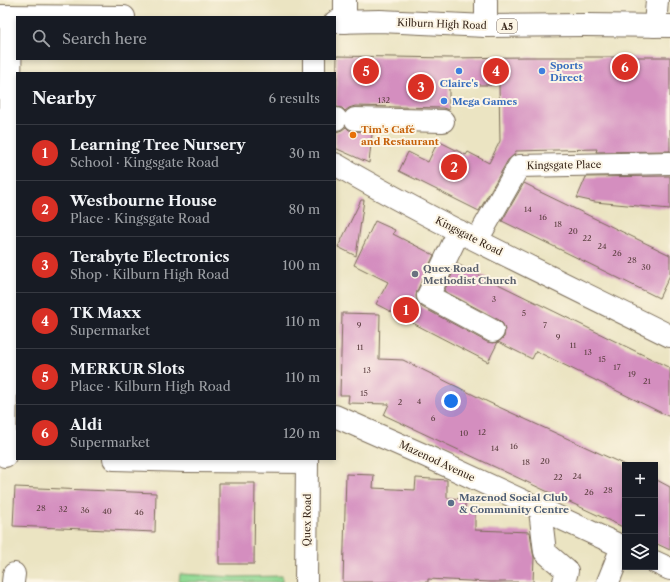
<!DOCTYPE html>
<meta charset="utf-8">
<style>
body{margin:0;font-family:"Libre Caslon Text",serif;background:#20242c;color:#f1f3f6}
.controls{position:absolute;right:12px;bottom:12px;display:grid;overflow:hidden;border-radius:0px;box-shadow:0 2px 6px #0003}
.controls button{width:36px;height:36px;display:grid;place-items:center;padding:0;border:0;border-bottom:1px solid #363941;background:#171b24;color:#f1f3f6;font:20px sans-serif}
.you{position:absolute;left:451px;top:401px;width:14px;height:14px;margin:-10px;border:3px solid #fff;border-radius:50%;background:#1a73e8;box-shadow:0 0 0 6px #1a73e833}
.badge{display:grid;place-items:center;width:26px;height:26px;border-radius:50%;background:#d93025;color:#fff;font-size:13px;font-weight:700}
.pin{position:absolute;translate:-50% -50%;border:2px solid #fff;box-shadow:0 1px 4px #0006}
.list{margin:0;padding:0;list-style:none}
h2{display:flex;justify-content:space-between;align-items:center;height:52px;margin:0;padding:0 16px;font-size:17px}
h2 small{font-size:13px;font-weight:400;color:#9ea1a6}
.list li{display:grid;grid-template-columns:26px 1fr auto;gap:12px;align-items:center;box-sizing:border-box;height:56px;padding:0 16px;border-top:1px solid #363941}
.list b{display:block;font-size:15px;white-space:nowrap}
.list p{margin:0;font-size:13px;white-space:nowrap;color:#9ea1a6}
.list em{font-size:13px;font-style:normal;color:#9ea1a6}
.icon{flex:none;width:22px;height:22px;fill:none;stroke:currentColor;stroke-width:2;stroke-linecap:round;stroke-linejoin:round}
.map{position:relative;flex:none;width:670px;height:582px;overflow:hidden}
.search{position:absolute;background:#171b24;box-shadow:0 2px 6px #0003;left:16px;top:16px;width:320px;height:44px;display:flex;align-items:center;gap:10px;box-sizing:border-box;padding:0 14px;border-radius:0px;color:#9ea1a6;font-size:15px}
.panel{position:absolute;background:#171b24;box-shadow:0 2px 6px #0003;left:16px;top:72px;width:320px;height:388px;border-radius:0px}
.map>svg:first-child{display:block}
.green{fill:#91d994;stroke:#668259}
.building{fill:#d48ebf}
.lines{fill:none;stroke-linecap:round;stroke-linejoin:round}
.minor-casing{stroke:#796b57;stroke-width:24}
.major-casing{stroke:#796b57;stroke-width:24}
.minor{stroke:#fff;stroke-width:22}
.major{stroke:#fff;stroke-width:22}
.shop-dot{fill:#3f7fe0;stroke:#fcf5e5;stroke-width:1.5}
.food-dot{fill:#e8710a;stroke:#fcf5e5;stroke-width:1.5}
.worship-dot{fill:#6b7280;stroke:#fcf5e5;stroke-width:1.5}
.service-dot{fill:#5c6f8a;stroke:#fcf5e5;stroke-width:1.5}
.labels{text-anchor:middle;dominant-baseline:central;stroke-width:4;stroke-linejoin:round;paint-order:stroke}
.number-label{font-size:8px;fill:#614346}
.shield{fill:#fcf5e5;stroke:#75675a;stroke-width:1}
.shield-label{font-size:9px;font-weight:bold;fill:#3b2a1e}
.street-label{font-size:10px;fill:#3b2a1e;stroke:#fcf5e5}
.shop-label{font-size:10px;font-weight:bold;fill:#366cbe;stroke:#fcf5e5;text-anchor:start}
.food-label{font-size:10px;font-weight:bold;fill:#c56008;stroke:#fcf5e5;text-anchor:start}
.worship-label{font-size:10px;font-weight:bold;fill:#5b616d;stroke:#fcf5e5;text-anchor:start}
.service-label{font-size:10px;font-weight:bold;fill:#4e5e75;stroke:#fcf5e5;text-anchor:start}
</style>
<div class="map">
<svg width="670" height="582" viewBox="0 0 670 582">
<rect width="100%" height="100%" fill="#fcf5e5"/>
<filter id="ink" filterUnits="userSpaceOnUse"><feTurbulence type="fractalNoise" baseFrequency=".025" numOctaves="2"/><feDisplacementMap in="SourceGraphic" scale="8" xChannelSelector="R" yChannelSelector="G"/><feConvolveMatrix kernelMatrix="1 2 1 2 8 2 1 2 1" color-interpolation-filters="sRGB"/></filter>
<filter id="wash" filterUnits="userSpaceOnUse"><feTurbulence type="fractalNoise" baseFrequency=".012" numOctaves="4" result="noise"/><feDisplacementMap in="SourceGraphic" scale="16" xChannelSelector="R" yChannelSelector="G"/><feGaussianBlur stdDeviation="0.9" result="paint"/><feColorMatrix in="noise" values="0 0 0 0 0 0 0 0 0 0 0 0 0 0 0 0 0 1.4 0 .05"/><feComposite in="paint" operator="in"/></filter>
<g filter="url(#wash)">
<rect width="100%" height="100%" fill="#ebe4c2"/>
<!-- green -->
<path class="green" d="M180 574 235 577 282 576V582H179Z"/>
<g id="blocks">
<!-- building -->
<path class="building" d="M337 56 450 58 524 57H670V151L596 152 597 149 516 151 514 155 508 160 479 211 399 171 408 152 428 162 438 141 466 155 468 152 489 163 500 141 499 85H449V110L443 108 355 106 349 108 345 111 342 108 336 107Z
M346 127 349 130 354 131 367 132 372 134 369 163 335 148 336 132 342 130Z
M670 176V209L595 202 577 198 586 177Z
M524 183 534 188V189L670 255V275L659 298 502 221Z
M361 200H364L356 256 338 247Z
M375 221 395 230 393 234 434 255 417 291 416 296 417 302 422 307 487 342 493 343 498 342 488 362 376 304 388 282 354 265Z
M457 264 670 368V417L536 351 532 359 498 342 504 337 505 330 503 324 499 320 444 291Z
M342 313 380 314 379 359 403 360 488 402 625 465V528L384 415 389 404 348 403 349 395H340Z
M346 474 374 475 373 488 415 490 416 478 447 480V498L465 499V510H475V530L530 532 533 553 534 557 533 582H489L428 579V582H343Z
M655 479 670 487V550L655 543Z
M219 483H255L254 564H219Z
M15 487 156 493 155 532 13 526Z"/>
</g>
</g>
<g filter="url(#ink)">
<use href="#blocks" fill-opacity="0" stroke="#796b57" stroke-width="1"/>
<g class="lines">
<!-- minor casing -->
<g class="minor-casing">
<path id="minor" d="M345 0V22
M486 26V0
M655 26 657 0
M335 119H336
M355 119 443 121
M335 164C443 227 558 280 670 336
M459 231 428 296 493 331
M477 240 519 166 670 163
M335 416 426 456 625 548
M5 456 11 16
M114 459 187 461 307 462
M540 510 545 552 567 571 564 582
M655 562 670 569
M13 582 14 574
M608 582 622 547"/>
</g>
<!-- major casing -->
<g class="major-casing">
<path id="major" d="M0 16 124 17
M335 22 380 21 486 26 585 25 670 26
M314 73V59
M306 582 307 459"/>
</g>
<!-- minor -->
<use href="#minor" class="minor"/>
<!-- major -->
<use href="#major" class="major"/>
</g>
</g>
<!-- markers -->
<g class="shop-dot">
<circle cx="459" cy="71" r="4"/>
<circle cx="542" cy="71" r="4"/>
<circle cx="444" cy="101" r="4"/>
</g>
<circle class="food-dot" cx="353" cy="135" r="4"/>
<circle class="worship-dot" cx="415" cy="274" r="4"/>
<circle class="service-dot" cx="451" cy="503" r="4"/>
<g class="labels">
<!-- number labels -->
<g class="number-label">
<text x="384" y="100">132</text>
<text x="528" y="209">14</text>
<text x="543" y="217">16</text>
<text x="558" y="224">18</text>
<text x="573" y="231">20</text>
<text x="587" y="238">22</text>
<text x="602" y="246">24</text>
<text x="617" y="253">26</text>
<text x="632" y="260">28</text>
<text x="646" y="267">30</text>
<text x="494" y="299">3</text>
<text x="524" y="313">5</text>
<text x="359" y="325">9</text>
<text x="545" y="325">7</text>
<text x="558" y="337">9</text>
<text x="573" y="345">11</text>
<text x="360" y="347">11</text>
<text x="588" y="352">13</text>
<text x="602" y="359">15</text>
<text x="617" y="367">17</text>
<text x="367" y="370">13</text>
<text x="632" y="374">19</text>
<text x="647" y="381">21</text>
<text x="364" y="393">15</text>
<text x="419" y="401">4</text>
<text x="400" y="402">2</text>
<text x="433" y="418">6</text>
<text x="482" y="432">12</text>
<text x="464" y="433">10</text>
<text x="514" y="446">16</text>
<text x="495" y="448">14</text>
<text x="545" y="461">20</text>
<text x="526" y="462">18</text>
<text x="577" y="476">24</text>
<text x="558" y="477">22</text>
<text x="608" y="490">28</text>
<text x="589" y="492">26</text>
<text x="41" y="508">28</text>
<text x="63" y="509">32</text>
<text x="85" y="510">36</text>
<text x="107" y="511">40</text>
<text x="139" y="512">46</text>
</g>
<!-- shield labels -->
<rect class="shield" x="497" y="19" width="20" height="14" rx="3"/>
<g class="shield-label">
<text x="507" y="26">A5</text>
</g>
<!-- street labels -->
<g class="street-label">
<text transform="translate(442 24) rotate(2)">Kilburn High Road</text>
<text transform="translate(564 165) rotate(-1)">Kingsgate Place</text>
<text transform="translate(469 236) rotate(27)">Kingsgate Road</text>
<text transform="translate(437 461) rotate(25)">Mazenod Avenue</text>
<text transform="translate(307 520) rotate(-89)">Quex Road</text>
</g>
<!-- shop labels -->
<g class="shop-label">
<text x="550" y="65">Sports<tspan x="550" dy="12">Direct</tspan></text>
<text x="459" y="83" text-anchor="middle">Claire's</text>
<text x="452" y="101">Mega Games</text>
</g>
<!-- food labels -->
<g class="food-label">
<text x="361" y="129">Tim's Café<tspan x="361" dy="12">and Restaurant</tspan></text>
</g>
<!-- worship labels -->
<g class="worship-label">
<text x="423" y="268">Quex Road<tspan x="423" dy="12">Methodist Church</tspan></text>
</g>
<!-- service labels -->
<g class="service-label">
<text x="459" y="497">Mazenod Social Club<tspan x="459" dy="12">&amp; Community Centre</tspan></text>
</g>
</g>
</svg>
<div class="controls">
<button>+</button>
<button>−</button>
<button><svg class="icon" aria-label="layers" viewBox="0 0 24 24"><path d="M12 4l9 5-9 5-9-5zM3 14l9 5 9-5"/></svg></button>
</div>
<div class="you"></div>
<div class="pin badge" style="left:406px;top:310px">1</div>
<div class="pin badge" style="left:454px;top:167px">2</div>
<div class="pin badge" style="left:421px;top:87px">3</div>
<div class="pin badge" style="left:496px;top:71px">4</div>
<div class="pin badge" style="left:366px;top:71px">5</div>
<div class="pin badge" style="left:625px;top:67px">6</div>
<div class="search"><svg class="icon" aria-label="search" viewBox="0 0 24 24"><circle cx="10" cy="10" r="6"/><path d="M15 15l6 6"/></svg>Search here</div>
<section class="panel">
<h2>Nearby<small>6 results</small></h2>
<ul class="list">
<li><span class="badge">1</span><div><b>Learning Tree Nursery</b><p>School · Kingsgate Road</p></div><em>30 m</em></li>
<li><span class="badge">2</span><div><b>Westbourne House</b><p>Place · Kingsgate Road</p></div><em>80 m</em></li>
<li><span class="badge">3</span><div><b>Terabyte Electronics</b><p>Shop · Kilburn High Road</p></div><em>100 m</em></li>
<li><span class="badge">4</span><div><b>TK Maxx</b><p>Supermarket</p></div><em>110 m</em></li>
<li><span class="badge">5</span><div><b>MERKUR Slots</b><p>Place · Kilburn High Road</p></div><em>110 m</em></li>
<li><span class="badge">6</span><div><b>Aldi</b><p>Supermarket</p></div><em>120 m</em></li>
</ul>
</section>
</div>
